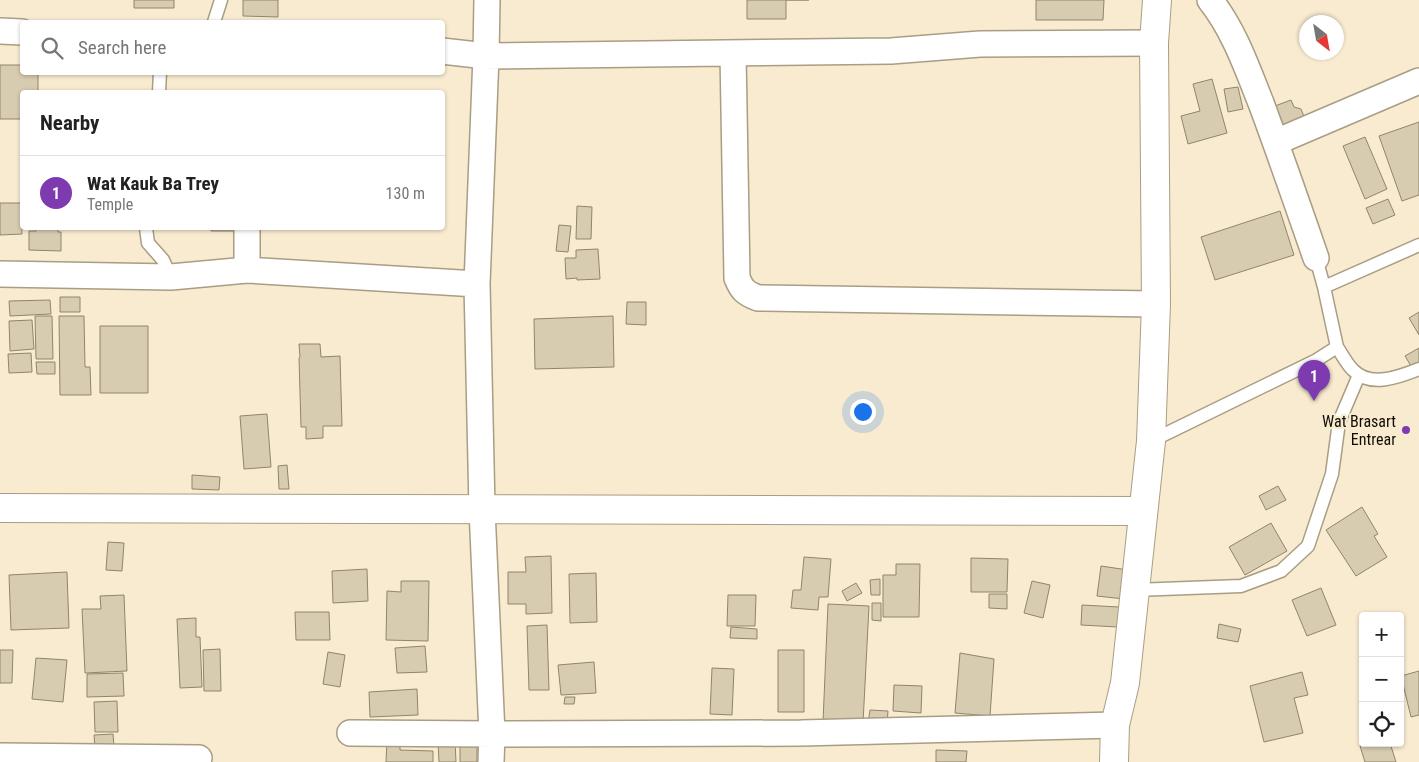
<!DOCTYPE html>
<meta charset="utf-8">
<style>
body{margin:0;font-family:"Roboto Condensed",sans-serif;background:#f6f6f6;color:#222}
.controls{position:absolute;right:15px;bottom:15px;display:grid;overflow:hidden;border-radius:5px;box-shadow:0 1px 4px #0004}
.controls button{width:45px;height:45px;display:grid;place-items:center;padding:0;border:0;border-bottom:1px solid #e0e0e0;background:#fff;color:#222;font:25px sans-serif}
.compass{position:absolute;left:1299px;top:15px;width:45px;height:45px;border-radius:50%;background:#fff;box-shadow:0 1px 4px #0004;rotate:149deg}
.you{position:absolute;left:862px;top:411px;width:18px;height:18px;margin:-12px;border:4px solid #fff;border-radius:50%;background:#1a73e8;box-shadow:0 0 0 8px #1a73e833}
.badge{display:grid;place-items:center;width:32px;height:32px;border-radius:50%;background:#7d3baf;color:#fff;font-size:16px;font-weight:700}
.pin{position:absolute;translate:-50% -41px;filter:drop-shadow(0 1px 2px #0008)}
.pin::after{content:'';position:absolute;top:26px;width:18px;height:15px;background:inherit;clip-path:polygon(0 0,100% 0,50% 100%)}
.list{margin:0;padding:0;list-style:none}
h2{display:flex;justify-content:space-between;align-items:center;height:65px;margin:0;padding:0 20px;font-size:21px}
h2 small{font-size:16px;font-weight:400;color:#767676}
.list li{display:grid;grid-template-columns:32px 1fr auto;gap:15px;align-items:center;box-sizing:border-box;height:75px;padding:0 20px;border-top:1px solid #e0e0e0}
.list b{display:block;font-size:19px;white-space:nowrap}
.list p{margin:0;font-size:16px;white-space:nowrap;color:#767676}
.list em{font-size:16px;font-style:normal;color:#767676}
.icon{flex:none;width:28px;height:28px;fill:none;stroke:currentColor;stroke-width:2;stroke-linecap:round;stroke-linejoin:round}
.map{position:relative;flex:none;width:1419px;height:762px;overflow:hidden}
.search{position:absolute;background:#fff;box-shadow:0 1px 4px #0004;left:20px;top:20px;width:425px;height:55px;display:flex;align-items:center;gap:12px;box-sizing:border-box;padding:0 18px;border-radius:5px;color:#767676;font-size:19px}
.panel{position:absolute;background:#fff;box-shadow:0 1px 4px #0004;left:20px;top:90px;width:425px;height:140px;border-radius:5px}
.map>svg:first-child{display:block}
.building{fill:#d7cbb0;stroke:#90856c}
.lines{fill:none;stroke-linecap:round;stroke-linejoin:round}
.service-casing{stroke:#a99d83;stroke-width:15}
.minor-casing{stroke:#a99d83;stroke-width:28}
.tertiary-casing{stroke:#a99d83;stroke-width:30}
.service{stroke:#fff;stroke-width:12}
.minor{stroke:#fff;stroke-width:25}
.tertiary{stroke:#fff;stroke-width:28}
.poi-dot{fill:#7d3baf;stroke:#f8ebd0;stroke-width:2}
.labels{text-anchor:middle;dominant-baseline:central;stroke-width:4.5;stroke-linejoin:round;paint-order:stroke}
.poi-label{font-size:16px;fill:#110d05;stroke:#f8ebd0;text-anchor:end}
</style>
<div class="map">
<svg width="1419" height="762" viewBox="0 0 1419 762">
<rect width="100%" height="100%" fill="#f8ebd0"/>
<!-- building -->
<path class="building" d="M134 0H174V8H134Z
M243 0H278V17L243 16Z
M747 0H809H786V19H747Z
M1036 0H1104L1103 20H1036Z
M0 65H22V72H38V92H22V119H0Z
M1212 79 1227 133 1188 144 1181 116 1200 111 1193 84Z
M1238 87 1243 109 1228 112 1224 89Z
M1291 100 1294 107 1301 109 1308 126 1286 135 1275 106Z
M1419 122V195L1402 201 1379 136Z
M1365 137 1387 189 1365 199 1343 146Z
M1388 199 1395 215 1373 224 1366 208Z
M0 203H21L22 234 0 235Z
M577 206 592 207 591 239H576Z
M1280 211 1294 255 1215 280 1201 237Z
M559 225 571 226 568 252 556 251Z
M36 228H58V232H61V251L29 250V231H36Z
M211 228H235V231H211Z
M598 249 600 279 577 280V278L566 279 565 258H576V250Z
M60 297H80V312H60Z
M50 300 51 314 10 316 9 301Z
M627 302H646V325L626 324Z
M1419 312V335L1409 318Z
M35 316H52L53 359H36Z
M59 316H84L85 367H90L91 395H60Z
M613 316 614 367 535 369 534 319Z
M32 320 34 349 10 351 9 321Z
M100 326H148V393H100Z
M299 344H320L321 357 340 356 342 426H323V438L306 439V427H301L299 358 300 357Z
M1419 348V362L1411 366 1405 356Z
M31 353 32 372 9 373 8 354Z
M36 362H55V374H37Z
M267 414 271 467 244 469 240 416Z
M287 465 289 489H279L278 466Z
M192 475 220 477 219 490 192 489Z
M1278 486 1286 500 1266 510 1259 496Z
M1362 507 1378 534 1374 536 1387 557 1356 576 1326 530Z
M1271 523 1287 551 1245 575 1229 547Z
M108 542 124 543 122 571 106 570Z
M551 556 552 613 526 614V604H508V572H526L525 557Z
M804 557 831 559 828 597H819L818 610 791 608 793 590H801Z
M971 558 1008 559 1007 592H971Z
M896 564H920L919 617H883V575H896Z
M1101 566 1128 570 1124 599 1097 596Z
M367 569 368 601 333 603 332 571Z
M67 572 69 628 11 630 9 575Z
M596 573 597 622 570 623 569 574Z
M880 579V595H871L870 580Z
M401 581H429L428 641 386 640 387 591 401 592Z
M1032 581 1050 585 1043 618 1024 613Z
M856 583 862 593 847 601 842 591Z
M1321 588 1336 625 1307 636 1292 600Z
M989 594H1007V609L989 608Z
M124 595 127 671 85 673 82 609H101L100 596Z
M728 595H756L755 626H727Z
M872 603H881V621L872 620Z
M828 604 869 606 863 723 823 722Z
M1082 605 1119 607 1118 627 1081 625Z
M295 612H329L330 640H296Z
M196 618V637H200L202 687 180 688 177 619Z
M1219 624 1241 629 1238 642 1217 638Z
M547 625 549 690H529L527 626Z
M731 627 757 629V639L730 638Z
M425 646 427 672 397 673 395 648Z
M220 649 221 691H204L203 650Z
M0 650H13L12 683H0Z
M778 650H804V712H778Z
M328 652 345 655 340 687 323 684Z
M960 653 994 659 990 716 955 713Z
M36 658 67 660 63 702 32 699Z
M594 662 596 693 561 695 558 665Z
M712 668 734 669 732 715 710 714Z
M1419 671V715L1411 717 1401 676Z
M1302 672 1308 695 1294 698 1303 733 1264 742 1250 686Z
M123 673 124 696 87 697V674Z
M894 685 922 686 921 713 893 711Z
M417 689 418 715 370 717 369 692Z
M565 697H575L574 704H564Z
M117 701 118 732H95L94 702Z
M870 710 888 711 887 724 868 723Z
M113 734 114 746 95 748 94 735Z
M387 739H400V750L433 751V762H386Z
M455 741 456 762H439L438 742Z
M1367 743H1390L1396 762H1365L1360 746Z
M460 744H477V762H460Z
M936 750 967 751 966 762H936Z"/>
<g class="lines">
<!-- service casing -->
<g class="service-casing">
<path id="service" d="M214 22 221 0
M159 92 160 72
M146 228 148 243 163 260 171 277
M1324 287 1419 245
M1337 347C1342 354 1346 363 1353 370 1370 388 1399 377 1419 369
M1151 441 1315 361 1337 347 1324 287 1316 258
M1135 590 1241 586 1281 571 1308 546 1332 474 1339 422 1359 375"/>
</g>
<!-- minor casing -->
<g class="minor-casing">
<path id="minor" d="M487 0 486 56 477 284 482 509 492 734 491 762
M1210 0C1234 30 1247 68 1261 103 1280 154 1298 206 1316 258
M0 31 22 32
M442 51 486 56 891 51 980 44 1154 43
M733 53 737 278C742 290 745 293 758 298L1156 304
M1276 142 1419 81
M247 228V270
M0 274 171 277 247 270 477 284
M350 733 492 734 801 733 1115 725
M0 756 199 758"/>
</g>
<!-- tertiary casing -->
<g class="tertiary-casing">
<path id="tertiary" d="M0 508 1143 511
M1114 762 1115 725 1125 683 1151 441 1156 304 1154 43 1157 0"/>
</g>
<!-- service -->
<use href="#service" class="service"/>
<!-- minor -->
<use href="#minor" class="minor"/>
<!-- tertiary -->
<use href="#tertiary" class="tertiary"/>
</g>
<!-- markers -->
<circle class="poi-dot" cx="1406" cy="430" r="5"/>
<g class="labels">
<!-- poi labels -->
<g class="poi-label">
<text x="1396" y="421">Wat Brasart<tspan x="1396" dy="18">Entrear</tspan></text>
</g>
</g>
</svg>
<div class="controls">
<button>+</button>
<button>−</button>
<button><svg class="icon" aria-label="locate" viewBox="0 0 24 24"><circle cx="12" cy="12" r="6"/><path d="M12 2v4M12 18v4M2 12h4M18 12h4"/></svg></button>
</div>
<svg class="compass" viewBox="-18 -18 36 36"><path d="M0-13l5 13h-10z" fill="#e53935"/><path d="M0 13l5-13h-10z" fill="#767676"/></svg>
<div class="you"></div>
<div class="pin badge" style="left:1314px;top:401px">1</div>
<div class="search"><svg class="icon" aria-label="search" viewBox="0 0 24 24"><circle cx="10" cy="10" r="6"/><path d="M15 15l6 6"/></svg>Search here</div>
<section class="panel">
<h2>Nearby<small></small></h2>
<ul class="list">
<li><span class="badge">1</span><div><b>Wat Kauk Ba Trey</b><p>Temple</p></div><em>130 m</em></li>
</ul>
</section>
</div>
